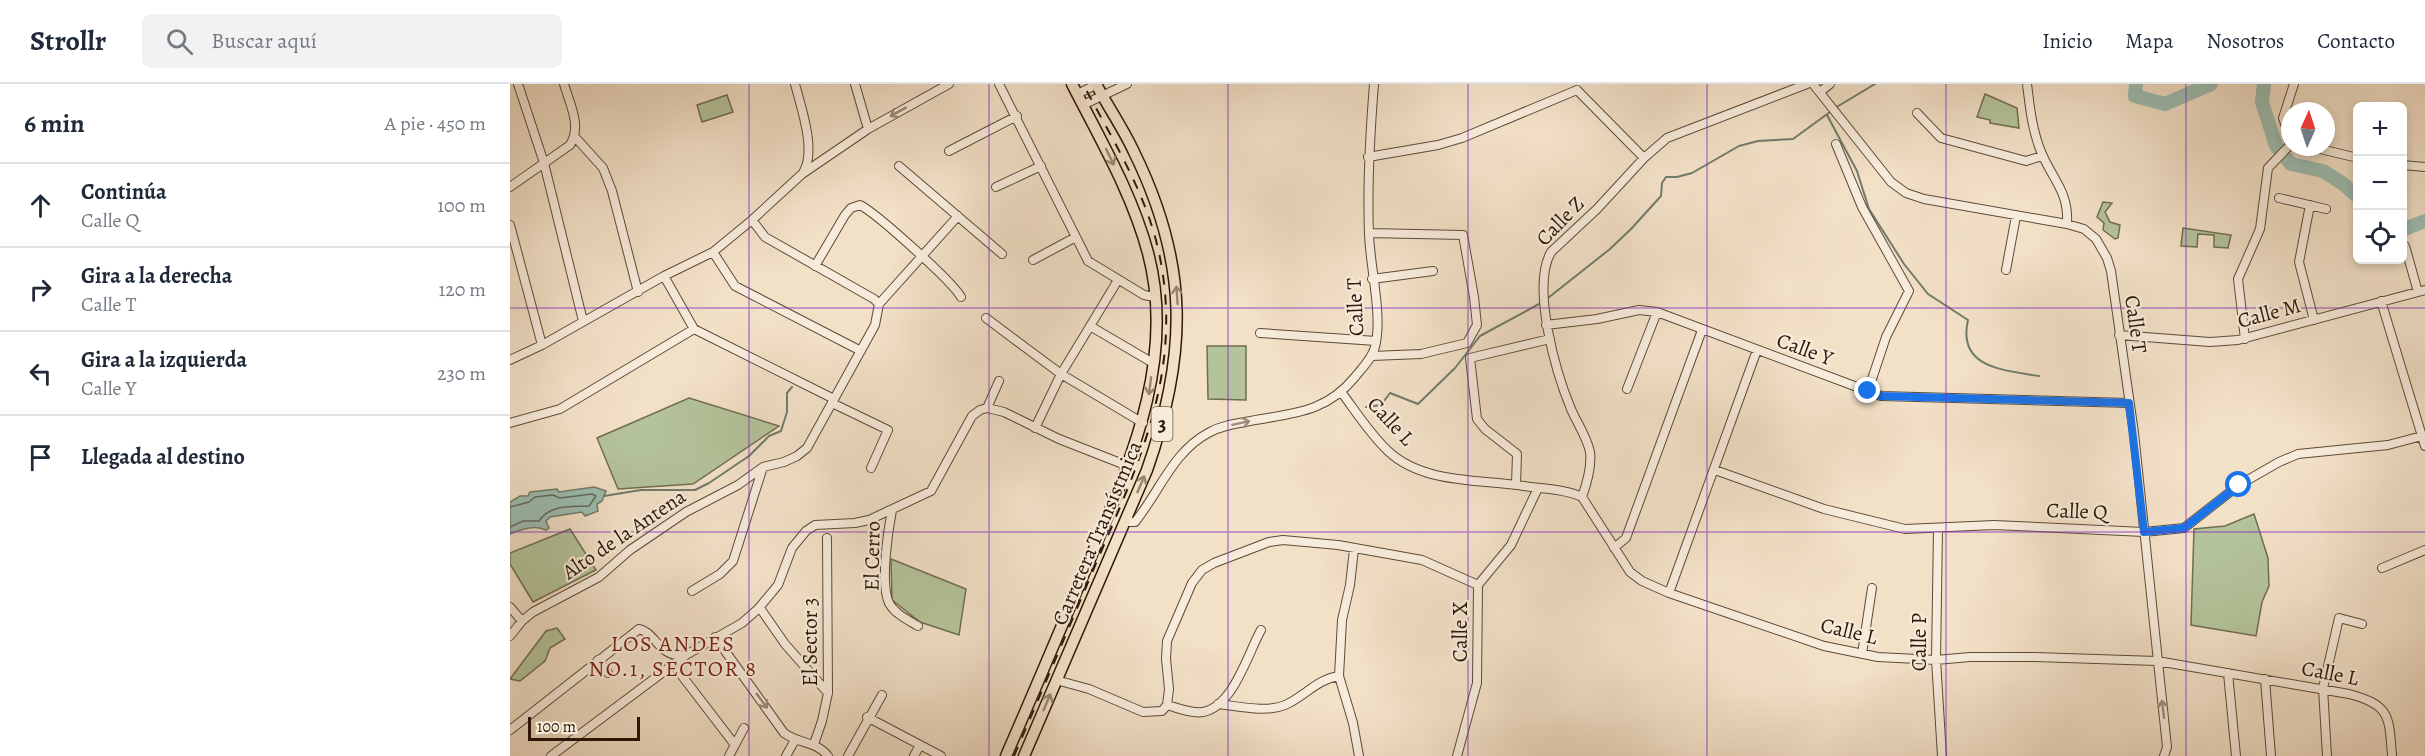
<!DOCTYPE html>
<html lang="es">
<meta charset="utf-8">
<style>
body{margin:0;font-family:Alegreya,serif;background:#f2f2f3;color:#1f2937}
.controls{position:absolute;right:18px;top:18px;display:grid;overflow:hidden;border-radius:9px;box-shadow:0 3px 9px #0003}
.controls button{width:54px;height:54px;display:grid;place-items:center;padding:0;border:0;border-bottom:2px solid #e0e1e3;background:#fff;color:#1f2937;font:30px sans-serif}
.compass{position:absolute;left:1771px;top:18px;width:54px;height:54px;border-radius:50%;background:#fff;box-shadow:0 3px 9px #0003;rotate:3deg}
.scale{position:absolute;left:18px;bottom:15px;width:112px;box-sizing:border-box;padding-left:6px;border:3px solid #2d1805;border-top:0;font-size:16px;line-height:21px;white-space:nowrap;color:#2d1805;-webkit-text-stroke:4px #f7ebdb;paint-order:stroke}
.stop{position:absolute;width:18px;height:18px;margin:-14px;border:4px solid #1a73e8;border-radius:50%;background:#fff}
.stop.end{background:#1a73e8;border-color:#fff;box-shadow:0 2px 6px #0008}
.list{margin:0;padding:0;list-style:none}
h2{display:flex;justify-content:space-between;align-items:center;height:78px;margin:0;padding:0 24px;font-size:26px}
h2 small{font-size:20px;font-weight:400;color:#747a83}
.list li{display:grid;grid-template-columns:39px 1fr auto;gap:18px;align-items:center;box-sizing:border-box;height:84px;padding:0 24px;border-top:2px solid #e0e1e3}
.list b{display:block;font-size:22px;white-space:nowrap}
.list p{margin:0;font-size:20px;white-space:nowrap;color:#747a83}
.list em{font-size:20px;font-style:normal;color:#747a83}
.icon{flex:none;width:33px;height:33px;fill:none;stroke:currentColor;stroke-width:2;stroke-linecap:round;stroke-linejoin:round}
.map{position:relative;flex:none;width:1915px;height:672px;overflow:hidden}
header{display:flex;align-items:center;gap:36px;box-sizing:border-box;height:84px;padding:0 30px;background:#fff;border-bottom:2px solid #e0e1e3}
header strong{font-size:28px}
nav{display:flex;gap:33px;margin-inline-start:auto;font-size:21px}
.search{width:420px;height:54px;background:#f2f2f3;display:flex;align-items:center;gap:15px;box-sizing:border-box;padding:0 21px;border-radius:9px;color:#747a83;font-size:22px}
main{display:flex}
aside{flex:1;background:#fff}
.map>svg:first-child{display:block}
.green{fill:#b4c39a;stroke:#706e50;stroke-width:1.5}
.water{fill:#9cbdb1;stroke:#707b6c;stroke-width:1.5}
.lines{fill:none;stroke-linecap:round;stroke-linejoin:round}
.shore{stroke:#646a5b;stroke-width:1.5}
.stream{stroke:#707b6c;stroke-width:2}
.river{stroke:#9cbdb1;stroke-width:14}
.minor-casing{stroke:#5e4a36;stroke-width:10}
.major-casing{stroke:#2d1805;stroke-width:13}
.minor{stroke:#f7ebdb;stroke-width:8}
.major{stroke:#f2e0c7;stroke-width:10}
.rail{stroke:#2d1805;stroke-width:2;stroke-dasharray:10 10;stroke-linecap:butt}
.oneway{stroke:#9c8c7b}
.oneway2{stroke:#998670}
.route{stroke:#1a73e8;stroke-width:8}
.grid{fill:none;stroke:#7b2cbf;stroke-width:1.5;stroke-opacity:0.55}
.labels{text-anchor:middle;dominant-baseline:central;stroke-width:4.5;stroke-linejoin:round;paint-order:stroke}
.shield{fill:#f7ebdb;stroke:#6a5745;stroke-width:1.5}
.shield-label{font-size:20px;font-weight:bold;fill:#2d1805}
.street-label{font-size:21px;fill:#2d1805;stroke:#f7ebdb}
.neighbourhood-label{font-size:22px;letter-spacing:1.5px;fill:#7a1f14;stroke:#f7ebdb}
</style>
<header>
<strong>Strollr</strong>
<div class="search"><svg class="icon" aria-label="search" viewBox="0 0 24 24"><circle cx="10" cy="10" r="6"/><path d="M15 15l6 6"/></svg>Buscar aquí</div>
<nav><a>Inicio</a><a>Mapa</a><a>Nosotros</a><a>Contacto</a></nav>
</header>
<main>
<aside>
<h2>6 min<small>A pie · 450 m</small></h2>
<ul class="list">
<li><svg class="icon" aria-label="ahead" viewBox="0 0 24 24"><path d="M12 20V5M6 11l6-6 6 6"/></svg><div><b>Continúa</b><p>Calle Q</p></div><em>100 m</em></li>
<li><svg class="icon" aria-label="right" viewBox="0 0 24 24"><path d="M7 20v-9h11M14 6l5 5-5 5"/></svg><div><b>Gira a la derecha</b><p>Calle T</p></div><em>120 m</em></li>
<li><svg class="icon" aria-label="left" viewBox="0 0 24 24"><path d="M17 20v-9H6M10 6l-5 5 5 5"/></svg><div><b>Gira a la izquierda</b><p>Calle Y</p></div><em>230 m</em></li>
<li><svg class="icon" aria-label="arrive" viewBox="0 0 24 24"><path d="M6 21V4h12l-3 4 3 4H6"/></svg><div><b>Llegada al destino</b></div></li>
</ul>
</aside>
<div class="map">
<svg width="1915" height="672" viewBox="0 0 1915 672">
<rect width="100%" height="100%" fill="#f2e0c7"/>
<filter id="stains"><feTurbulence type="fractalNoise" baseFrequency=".00333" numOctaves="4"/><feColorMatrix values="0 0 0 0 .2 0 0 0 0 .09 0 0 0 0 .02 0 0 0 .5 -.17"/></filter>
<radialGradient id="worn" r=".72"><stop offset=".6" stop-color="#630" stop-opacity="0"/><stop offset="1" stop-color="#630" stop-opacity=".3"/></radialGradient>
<!-- green -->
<path class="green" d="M1475 10 1507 24 1509 44 1480 39V36L1467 33Z
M217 11 223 28 192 38 187 21Z
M1593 118 1602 119 1595 128 1600 138 1610 141 1608 154 1605 155 1593 146 1594 139 1587 133Z
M1673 144 1721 151 1718 164 1704 163V151L1688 150 1687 163 1671 162Z
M697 262H736V316L698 315Z
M179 314 269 342 183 400 108 405 87 354Z
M1744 430 1758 474 1759 502 1752 518 1746 552 1681 541 1684 445 1715 442Z
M60 445 86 486 23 518 0 480V469Z
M381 475 456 505 449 551 410 538 382 516Z
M47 544 55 555 40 564 35 577 10 597 0 595 36 547Z"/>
<!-- water -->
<path class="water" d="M84 403 96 407 92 417 87 420 88 427 75 432 72 428 40 433 36 437 39 444 36 446C25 440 11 445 0 450V418L10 412H18L20 408 47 405 49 408Z"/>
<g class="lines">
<!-- shore -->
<path class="shore" d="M0 423 19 418 25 413 43 411 50 414 82 410 86 412 79 422C61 423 40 420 29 437H13L0 443"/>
<!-- stream -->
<path class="stream" d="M1325 24 1365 0
M1317 31 1347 87 1359 125 1394 180 1418 210 1458 236C1447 284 1493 286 1529 292
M1038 214 1100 165 1121 145 1151 112 1152 99 1156 93H1167L1182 89 1229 62 1248 57 1283 55 1320 28
M856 323 871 321 880 309 908 320 945 284 970 252 1031 219
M94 412 131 406H185L199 399 239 372 259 352 271 347 277 328V309L282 303"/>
<!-- river -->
<path class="river" d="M1626 0 1625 12 1655 20 1701 0
M1754 0 1752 18 1766 62 1781 80 1813 87 1832 99 1848 113
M1892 146 1915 137"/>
<!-- minor casing -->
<g class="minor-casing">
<path id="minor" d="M8 0 34 79 73 237
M285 0C291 23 306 65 294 87
M345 0 358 45
M489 0 578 177 634 211 645 213
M1303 0 1381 98 1396 109 1414 115 1557 140 1574 145 1586 155 1597 174 1601 187 1624 349 1657 663 1654 672
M1517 0C1520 24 1522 47 1532 70 1543 96 1559 108 1557 140
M1067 6 1134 74
M1310 8 1320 0
M567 10 588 0
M573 21 617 0
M1407 29 1431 54 1516 77 1532 72
M65 53 93 84 102 107 128 208
M1780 54 1773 34 1784 0
M1326 60 1352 123 1399 207 1376 253 1358 307
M1802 63 1848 74
M439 67 507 32
M858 73 928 61 952 54 1067 6
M1892 81 1915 83
M389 82 492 170
M0 103 60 61C72 42 60 21 54 0
M486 103 531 82
M1769 114 1816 125
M1800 121 1789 178 1804 236
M242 136 255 153 364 215 369 220
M0 141 32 261
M859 149 953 151 964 213 967 241 957 259 911 270 862 272
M1895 162 1908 208
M203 168 225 202 351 267
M523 176 566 153
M305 182 335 131 341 124 350 121C366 129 442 197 451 213
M1496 186 1506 132
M154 192 184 245 324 315
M862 195 923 187
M1871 217 1915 362
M476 234 551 290 633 339
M1036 241 1087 235 1129 226 1147 228 1371 312 1619 319
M580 242 643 279
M750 249 866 257
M1609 251 1700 258 1728 256 1915 206
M1735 255 1728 195 1750 145 1758 84 1780 61
M0 276 32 261 154 192 203 168 242 136 292 90 358 45 439 0
M1117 305 1147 228
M832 309C846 328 860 350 878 367 913 400 969 395 1014 402 1033 405 1055 405 1072 413L1120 488 1132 497 1159 509 1314 562 1368 573 1426 576 1460 573H1525L1647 577 1839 610C1881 621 1879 633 1882 672
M322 319 378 346 361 384
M477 324 489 297
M0 339 50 325 184 245
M525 344 551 290 608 196
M1205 386 1314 425 1395 445 1484 441 1634 448 1674 444 1729 401 1769 378 1788 370 1878 361 1912 352
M1006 401 1007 370 975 345 967 335 960 274 1040 255
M1072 413C1077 399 1082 383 1080 368 1077 353 1067 339 1061 325 1046 289 1021 203 1041 168L1087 125 1134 74 1157 54 1297 0
M382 426C378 447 370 500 379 519 385 530 398 536 408 542
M615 438H625C650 407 663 367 700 348 711 342 723 340 735 338 779 329 814 331 845 293 852 284 862 275 865 263 873 232 860 183 859 150 857 100 860 50 864 0
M1428 445 1426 576 1432 672
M1104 464 1116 454 1192 246
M844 465 840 501 832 536 829 592 843 639 849 672
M1872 484 1915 466
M182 507 210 490 223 477 253 383
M1159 509 1247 266
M0 523 12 537
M250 524 275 560 318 609
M0 552 12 537 23 528 89 493 120 466 176 428 228 401 253 383 274 378 287 372 297 364 365 241 369 220 448 132
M205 553 274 649C289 660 306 657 318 672
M1352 570 1362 504
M88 576 98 589
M163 580 225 661
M1718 589 1726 672
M1755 595 1761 672
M546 596 579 605 633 628 652 627 657 621 659 605 656 575 657 557 682 499 692 486 704 479 759 458 773 456 828 461 912 476 968 501
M708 620C728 622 756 629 775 621 794 613 807 595 829 592
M657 621C668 624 682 630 693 628 723 623 738 569 751 546
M357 633 431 672
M0 646 129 545C147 549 148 574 175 571
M304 660 312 637 318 609 317 454
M41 672 176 571 232 539 248 525 268 501 282 464 296 447 305 441 345 439 359 436 421 407 462 332 470 326 477 324 494 328 549 355 618 382
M219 672 234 644
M276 672 285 656
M338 672 372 611
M404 672 410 661
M947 672 967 599 968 501 1001 461 1028 404
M1817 672 1813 604 1829 534 1852 540"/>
</g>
<!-- major casing -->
<g class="major-casing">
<path id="major" d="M496 672C524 608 551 544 578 480 618 382 667 278 638 169 622 109 590 55 562 0
M514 672 637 386C678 269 679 180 624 68 613 44 598 23 586 0"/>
</g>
<!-- minor -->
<use href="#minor" class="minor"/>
<!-- major -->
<use href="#major" class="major"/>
<!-- rail -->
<path class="rail" d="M504 672C531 609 558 546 584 484 628 381 673 289 650 174 638 111 602 55 573 0"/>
</g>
<!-- one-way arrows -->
<defs><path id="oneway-shaft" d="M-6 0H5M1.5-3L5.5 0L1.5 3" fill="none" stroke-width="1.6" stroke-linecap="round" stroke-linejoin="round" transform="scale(1.5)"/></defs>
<g class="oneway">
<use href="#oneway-shaft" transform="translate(388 28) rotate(151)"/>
<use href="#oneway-shaft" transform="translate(731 339) rotate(-12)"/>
<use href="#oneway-shaft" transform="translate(252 617) rotate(54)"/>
<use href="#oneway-shaft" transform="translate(1653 625) rotate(-97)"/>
</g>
<g class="oneway2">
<use href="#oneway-shaft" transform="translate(600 73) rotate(64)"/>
<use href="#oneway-shaft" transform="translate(667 211) rotate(-94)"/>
<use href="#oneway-shaft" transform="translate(640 302) rotate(97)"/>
<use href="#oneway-shaft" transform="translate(631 400) rotate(-67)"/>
<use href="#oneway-shaft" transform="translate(537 618) rotate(-67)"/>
</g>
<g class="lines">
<!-- route -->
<path class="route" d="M1358 307 1371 312 1619 319 1634 448 1674 444 1729 401"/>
</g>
<!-- grid -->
<path class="grid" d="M239 0V672M479 0V672M718 0V672M958 0V672M1197 0V672M1436 0V672M1676 0V672M0 224H1915M0 448H1915"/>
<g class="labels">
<!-- shield labels -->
<rect class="shield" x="641.5" y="323" width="21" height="34" rx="4.5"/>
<g class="shield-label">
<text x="652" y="340">3</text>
</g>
<!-- street labels -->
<g class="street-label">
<text transform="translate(1050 137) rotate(-46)">Calle Z</text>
<text transform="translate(845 223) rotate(-93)">Calle T</text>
<text transform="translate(1759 229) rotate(-15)">Calle M</text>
<text transform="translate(1626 240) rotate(82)">Calle T</text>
<text transform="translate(1295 265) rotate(20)">Calle Y</text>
<text transform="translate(881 337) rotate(47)">Calle L</text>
<text transform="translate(1567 427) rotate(2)">Calle Q</text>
<text transform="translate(587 449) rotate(-67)">Carretera Transístmica</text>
<text transform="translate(114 450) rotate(-34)">Alto de la Antena</text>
<text transform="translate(362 472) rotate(-89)">El Cerro</text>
<text transform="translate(1339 547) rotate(13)">Calle L</text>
<text transform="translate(950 548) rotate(-90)">Calle X</text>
<text transform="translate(300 558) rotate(-90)">El Sector 3</text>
<text transform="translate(1409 558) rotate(-90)">Calle P</text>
<text transform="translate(1820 589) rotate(11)">Calle L</text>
</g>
<!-- neighbourhood labels -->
<g class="neighbourhood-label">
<text x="163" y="560">LOS ANDES<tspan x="163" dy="25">NO.1, SECTOR 8</tspan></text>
</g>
</g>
<rect width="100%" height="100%" filter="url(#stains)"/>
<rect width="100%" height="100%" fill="url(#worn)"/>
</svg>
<div class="controls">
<button>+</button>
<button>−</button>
<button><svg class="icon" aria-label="locate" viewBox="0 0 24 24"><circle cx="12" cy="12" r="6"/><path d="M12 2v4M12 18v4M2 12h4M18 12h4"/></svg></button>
</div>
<svg class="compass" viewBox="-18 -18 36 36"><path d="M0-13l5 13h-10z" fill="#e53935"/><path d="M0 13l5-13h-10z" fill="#747a83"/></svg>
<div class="scale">100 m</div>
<div class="stop" style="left:1729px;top:401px"></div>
<div class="stop end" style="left:1358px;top:307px"></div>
</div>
</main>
